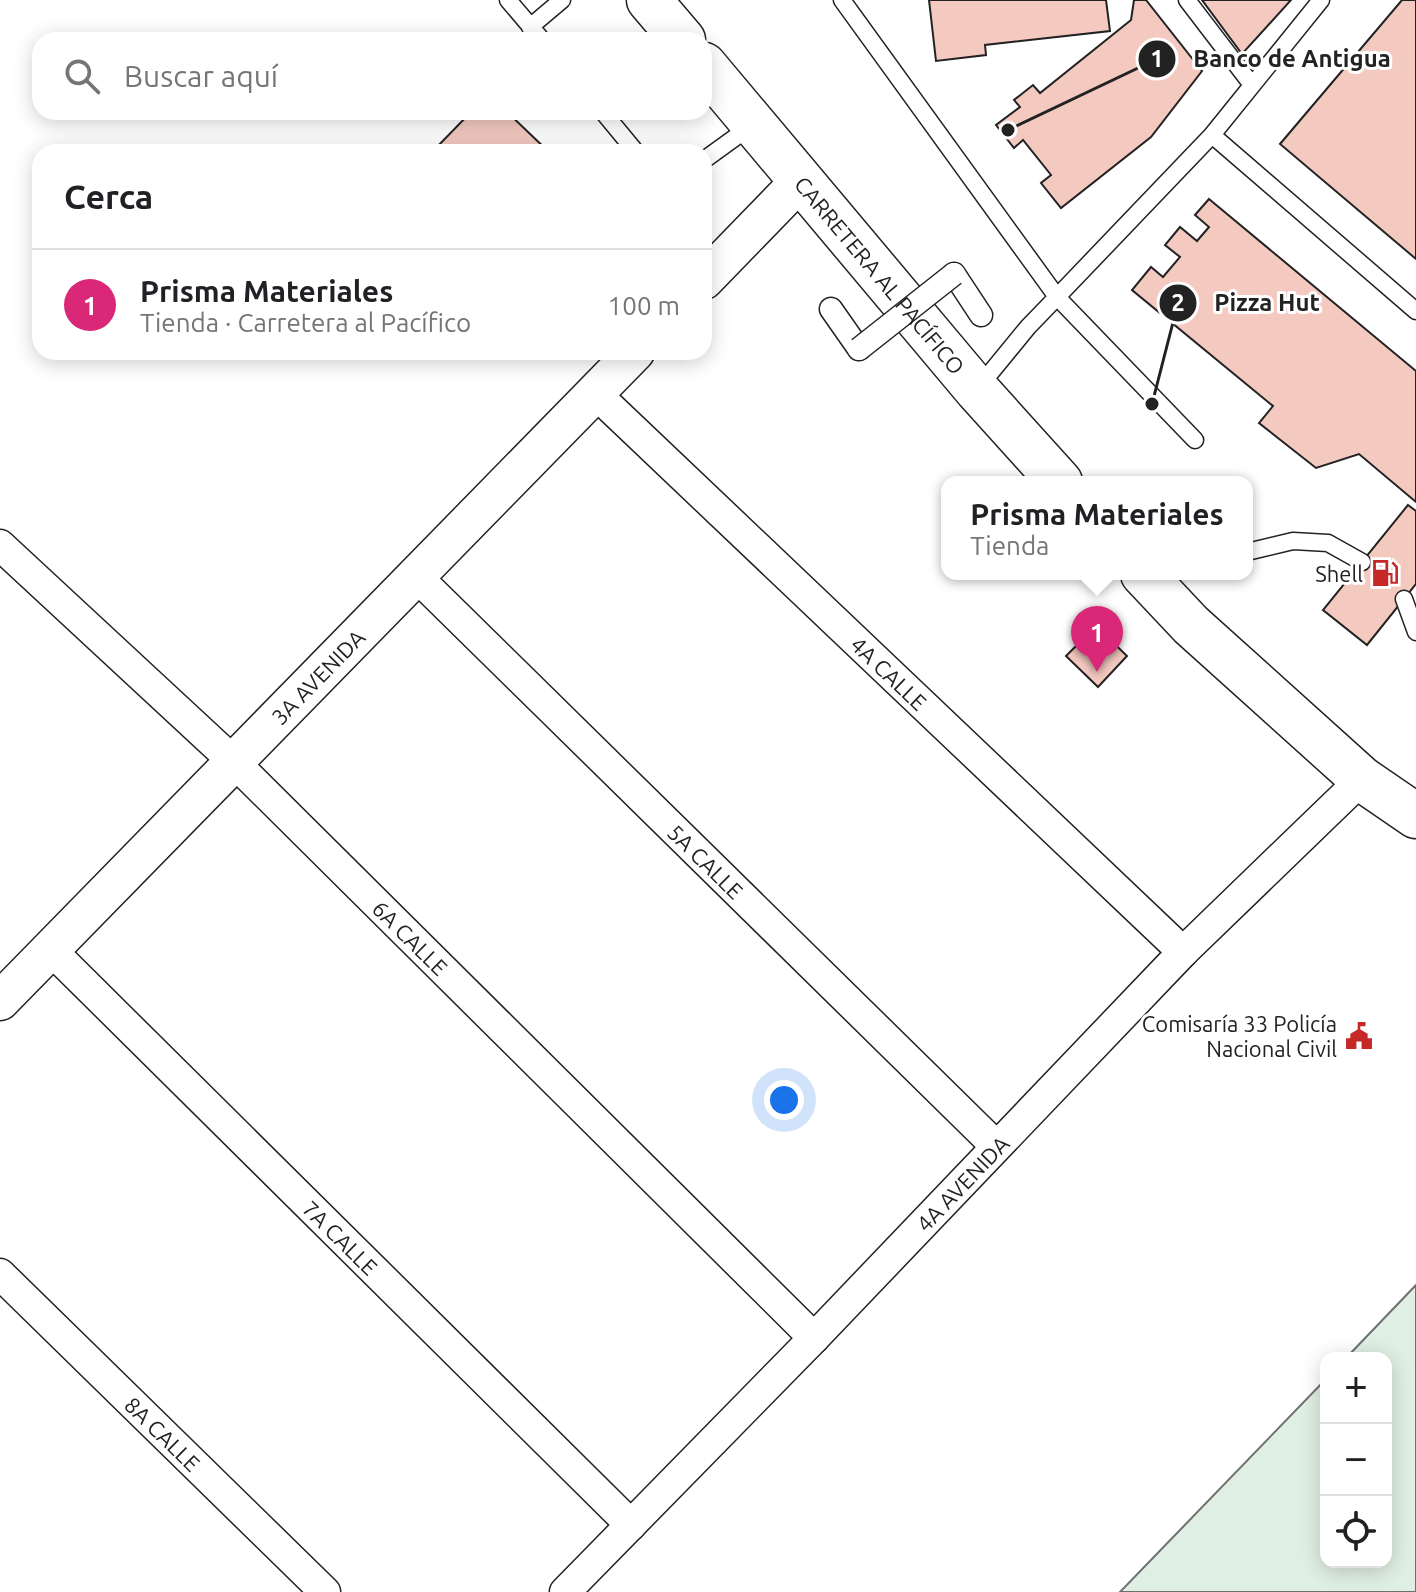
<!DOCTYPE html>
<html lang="es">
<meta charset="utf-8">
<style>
body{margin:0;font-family:Ubuntu,sans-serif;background:#f6f6f6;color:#202124}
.controls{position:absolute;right:24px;bottom:24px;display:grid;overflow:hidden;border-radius:16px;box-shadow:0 4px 20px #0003}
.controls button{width:72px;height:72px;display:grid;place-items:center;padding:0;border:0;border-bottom:2px solid #e0e0e0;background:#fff;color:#202124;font:40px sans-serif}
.you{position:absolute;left:784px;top:1100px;width:28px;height:28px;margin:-20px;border:6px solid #fff;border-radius:50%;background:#1a73e8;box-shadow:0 0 0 12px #1a73e833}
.badge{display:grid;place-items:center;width:52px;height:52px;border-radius:50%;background:#db2777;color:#fff;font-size:26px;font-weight:700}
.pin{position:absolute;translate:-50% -66px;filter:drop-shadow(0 2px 4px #0008)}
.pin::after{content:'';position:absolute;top:42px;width:28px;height:24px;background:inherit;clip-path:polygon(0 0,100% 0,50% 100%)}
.popup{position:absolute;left:941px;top:476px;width:312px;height:104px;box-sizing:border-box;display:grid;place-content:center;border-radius:16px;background:#fff;filter:drop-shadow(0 2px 6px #0005);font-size:26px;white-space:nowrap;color:#757577}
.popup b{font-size:30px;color:#202124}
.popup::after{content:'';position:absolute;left:50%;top:100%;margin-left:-16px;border:16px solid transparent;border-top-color:#fff}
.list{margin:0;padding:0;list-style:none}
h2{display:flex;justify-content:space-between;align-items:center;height:104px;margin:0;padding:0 32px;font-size:34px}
h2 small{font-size:26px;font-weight:400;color:#757577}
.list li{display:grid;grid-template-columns:52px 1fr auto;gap:24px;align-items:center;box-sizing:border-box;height:112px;padding:0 32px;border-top:2px solid #e0e0e0}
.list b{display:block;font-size:30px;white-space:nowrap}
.list p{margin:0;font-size:26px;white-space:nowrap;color:#757577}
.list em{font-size:26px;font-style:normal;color:#757577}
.icon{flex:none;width:44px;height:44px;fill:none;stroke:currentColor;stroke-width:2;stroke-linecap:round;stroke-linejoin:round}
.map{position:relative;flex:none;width:1416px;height:1592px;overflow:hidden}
.search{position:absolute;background:#fff;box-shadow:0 4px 20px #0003;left:32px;top:32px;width:680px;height:88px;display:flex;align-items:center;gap:20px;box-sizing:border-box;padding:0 28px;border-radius:24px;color:#757577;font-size:30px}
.panel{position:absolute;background:#fff;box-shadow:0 4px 20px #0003;left:32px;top:144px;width:680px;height:216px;border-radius:24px}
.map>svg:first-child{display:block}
.green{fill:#e0efe3;stroke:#6f6f6f;stroke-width:2}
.building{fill:#f3c9c0;stroke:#222;stroke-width:2}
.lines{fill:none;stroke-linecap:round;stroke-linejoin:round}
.service-casing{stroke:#222;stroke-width:19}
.pedestrian-casing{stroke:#222;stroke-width:25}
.minor-casing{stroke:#222;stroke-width:33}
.tertiary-casing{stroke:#222;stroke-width:41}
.trunk-casing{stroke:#222;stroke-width:47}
.service{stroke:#fff;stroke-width:16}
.pedestrian{stroke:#fff;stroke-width:22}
.minor{stroke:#fff;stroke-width:30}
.tertiary{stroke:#fff;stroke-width:38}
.trunk{stroke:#fff;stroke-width:44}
.pedestrian-bridge-casing{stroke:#222;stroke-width:25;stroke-linecap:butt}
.pedestrian-bridge{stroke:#fff;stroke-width:22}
.labels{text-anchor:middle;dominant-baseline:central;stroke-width:6;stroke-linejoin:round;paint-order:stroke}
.street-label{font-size:22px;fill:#222;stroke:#fff}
.poi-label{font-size:22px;fill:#222;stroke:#fff;text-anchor:end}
.leader{fill:none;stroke:#222;stroke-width:3}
.callout-dot{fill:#222;stroke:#fff;stroke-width:3}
.mark-label{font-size:24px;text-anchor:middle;font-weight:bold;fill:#fff}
.callout-label{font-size:24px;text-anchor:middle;font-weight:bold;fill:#222;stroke:#fff;stroke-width:6;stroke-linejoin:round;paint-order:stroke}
</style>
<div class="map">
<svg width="1416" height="1592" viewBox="0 0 1416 1592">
<rect width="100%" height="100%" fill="#fff"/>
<!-- green -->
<path class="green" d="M1416 1285V1592H1120L1326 1379V1562H1386V1358H1346Z"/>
<!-- building -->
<path class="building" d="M929 0H1106L1110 31 985 45 986 55 936 61Z
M1134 0H1146L1202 71 1151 137 1061 208 1041 183 1051 175 1023 140 1014 148 996 125 1020 107 1014 100 1033 85 1040 93 1131 20Z
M1202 0H1291L1242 54Z
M1402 0H1416V259L1280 144Z
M471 112H507L549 152H432Z
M1209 199 1416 371V502L1359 454 1316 468 1259 423 1273 406 1132 290 1151 267 1163 277 1180 257 1165 245 1180 227 1197 241 1209 227 1195 215Z
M1408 505 1416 511V584L1367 645 1323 610Z
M1096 626 1127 656 1098 687 1066 656Z"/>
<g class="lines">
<!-- service casing -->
<g class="service-casing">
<path id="service" d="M508 0 542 40
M842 0 1057 297 1028 327 978 388
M1187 0 1252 85
M530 27 562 0
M603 112 636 152
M1212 135 1416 311
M704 160 751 126
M1195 440 1057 297 1212 135 1321 0
M1247 552 1293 541 1328 543 1362 562
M1404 599 1416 632"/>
</g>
<!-- pedestrian casing -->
<g class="pedestrian-casing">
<path id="pedestrian" d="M954 274 981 315
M831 309 859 349"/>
</g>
<!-- minor casing -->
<g class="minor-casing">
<g id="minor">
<path id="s1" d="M595 393 1183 952"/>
<path id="s2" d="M0 545 234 762 814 1338"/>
<path id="s3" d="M415 575 996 1146"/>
<path id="s4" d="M51 950 631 1525"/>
<path id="s5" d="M0 1274 325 1592"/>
<path id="s6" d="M565 1592 814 1338 1183 952 1362 779"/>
</g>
</g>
<!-- tertiary casing -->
<g class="tertiary-casing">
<g id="tertiary">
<path d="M704 280 802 179"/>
<path id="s7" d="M0 1001 635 352"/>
</g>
</g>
<!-- trunk casing -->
<g class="trunk-casing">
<g id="trunk">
<path d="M649 0 683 40"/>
<path id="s8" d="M704 65 977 390 1060 482"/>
<path d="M1143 574 1191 625 1362 779 1416 816"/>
</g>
</g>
<!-- service -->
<use href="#service" class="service"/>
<!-- pedestrian -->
<use href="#pedestrian" class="pedestrian"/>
<!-- minor -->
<use href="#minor" class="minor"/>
<!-- tertiary -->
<use href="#tertiary" class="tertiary"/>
<!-- trunk -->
<use href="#trunk" class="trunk"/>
<!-- pedestrian-bridge casing -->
<g class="pedestrian-bridge-casing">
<path id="pedestrian-bridge" d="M859 349 954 274"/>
</g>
<!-- pedestrian-bridge -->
<use href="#pedestrian-bridge" class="pedestrian-bridge"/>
</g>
<!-- icons -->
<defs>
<g id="fuel-bare" transform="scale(2.16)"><path d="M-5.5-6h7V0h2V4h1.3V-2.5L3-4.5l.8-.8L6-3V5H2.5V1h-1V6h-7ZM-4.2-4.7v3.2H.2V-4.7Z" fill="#c62828" stroke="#fff" stroke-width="2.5" paint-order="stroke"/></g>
<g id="civic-bare" transform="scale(2.16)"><path d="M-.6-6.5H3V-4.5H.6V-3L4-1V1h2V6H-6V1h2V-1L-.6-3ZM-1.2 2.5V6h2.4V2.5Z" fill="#c62828" stroke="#fff" stroke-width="2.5" paint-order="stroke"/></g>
</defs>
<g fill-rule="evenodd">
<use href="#fuel-bare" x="1385" y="573"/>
<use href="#civic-bare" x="1359" y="1036"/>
</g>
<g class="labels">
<!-- street labels -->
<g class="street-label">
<text stroke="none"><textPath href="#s8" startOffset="274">CARRETERA AL PACÍFICO</textPath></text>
<text stroke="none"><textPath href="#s1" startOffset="406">4A CALLE</textPath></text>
<text stroke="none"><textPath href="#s7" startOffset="454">3A AVENIDA</textPath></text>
<text stroke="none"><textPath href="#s3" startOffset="408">5A CALLE</textPath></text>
<text stroke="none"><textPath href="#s2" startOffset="568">6A CALLE</textPath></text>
<text stroke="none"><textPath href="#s6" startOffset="570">4A AVENIDA</textPath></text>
<text stroke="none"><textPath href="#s4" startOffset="408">7A CALLE</textPath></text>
<text stroke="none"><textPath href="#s5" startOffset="228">8A CALLE</textPath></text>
</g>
<!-- poi labels -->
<g class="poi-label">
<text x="1363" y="573">Shell</text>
<text x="1337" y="1023">Comisaría 33 Policía<tspan x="1337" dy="25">Nacional Civil</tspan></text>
</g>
</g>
<!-- callouts -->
<path class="leader" d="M1008 130L1157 59M1152 404L1178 303"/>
<g class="callout-dot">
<circle cx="1008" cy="130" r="8"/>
<circle cx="1152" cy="404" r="8"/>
<circle cx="1157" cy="59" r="20"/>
<circle cx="1178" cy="303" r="20"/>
</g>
<g class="mark-label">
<text x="1157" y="67">1</text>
<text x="1178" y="311">2</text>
</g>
<g class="callout-label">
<text x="1292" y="67">Banco de Antigua</text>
<text x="1267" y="311">Pizza Hut</text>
</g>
</svg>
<div class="controls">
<button>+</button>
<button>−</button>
<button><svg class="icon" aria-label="locate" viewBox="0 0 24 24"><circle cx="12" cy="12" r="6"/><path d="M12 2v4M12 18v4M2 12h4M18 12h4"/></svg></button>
</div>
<div class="you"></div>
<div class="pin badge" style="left:1097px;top:672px">1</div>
<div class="popup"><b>Prisma Materiales</b>Tienda</div>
<div class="search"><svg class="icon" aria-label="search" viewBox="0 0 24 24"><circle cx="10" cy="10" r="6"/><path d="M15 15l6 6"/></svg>Buscar aquí</div>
<section class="panel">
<h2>Cerca<small></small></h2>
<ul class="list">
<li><span class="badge">1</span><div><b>Prisma Materiales</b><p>Tienda · Carretera al Pacífico</p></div><em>100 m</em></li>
</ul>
</section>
</div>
